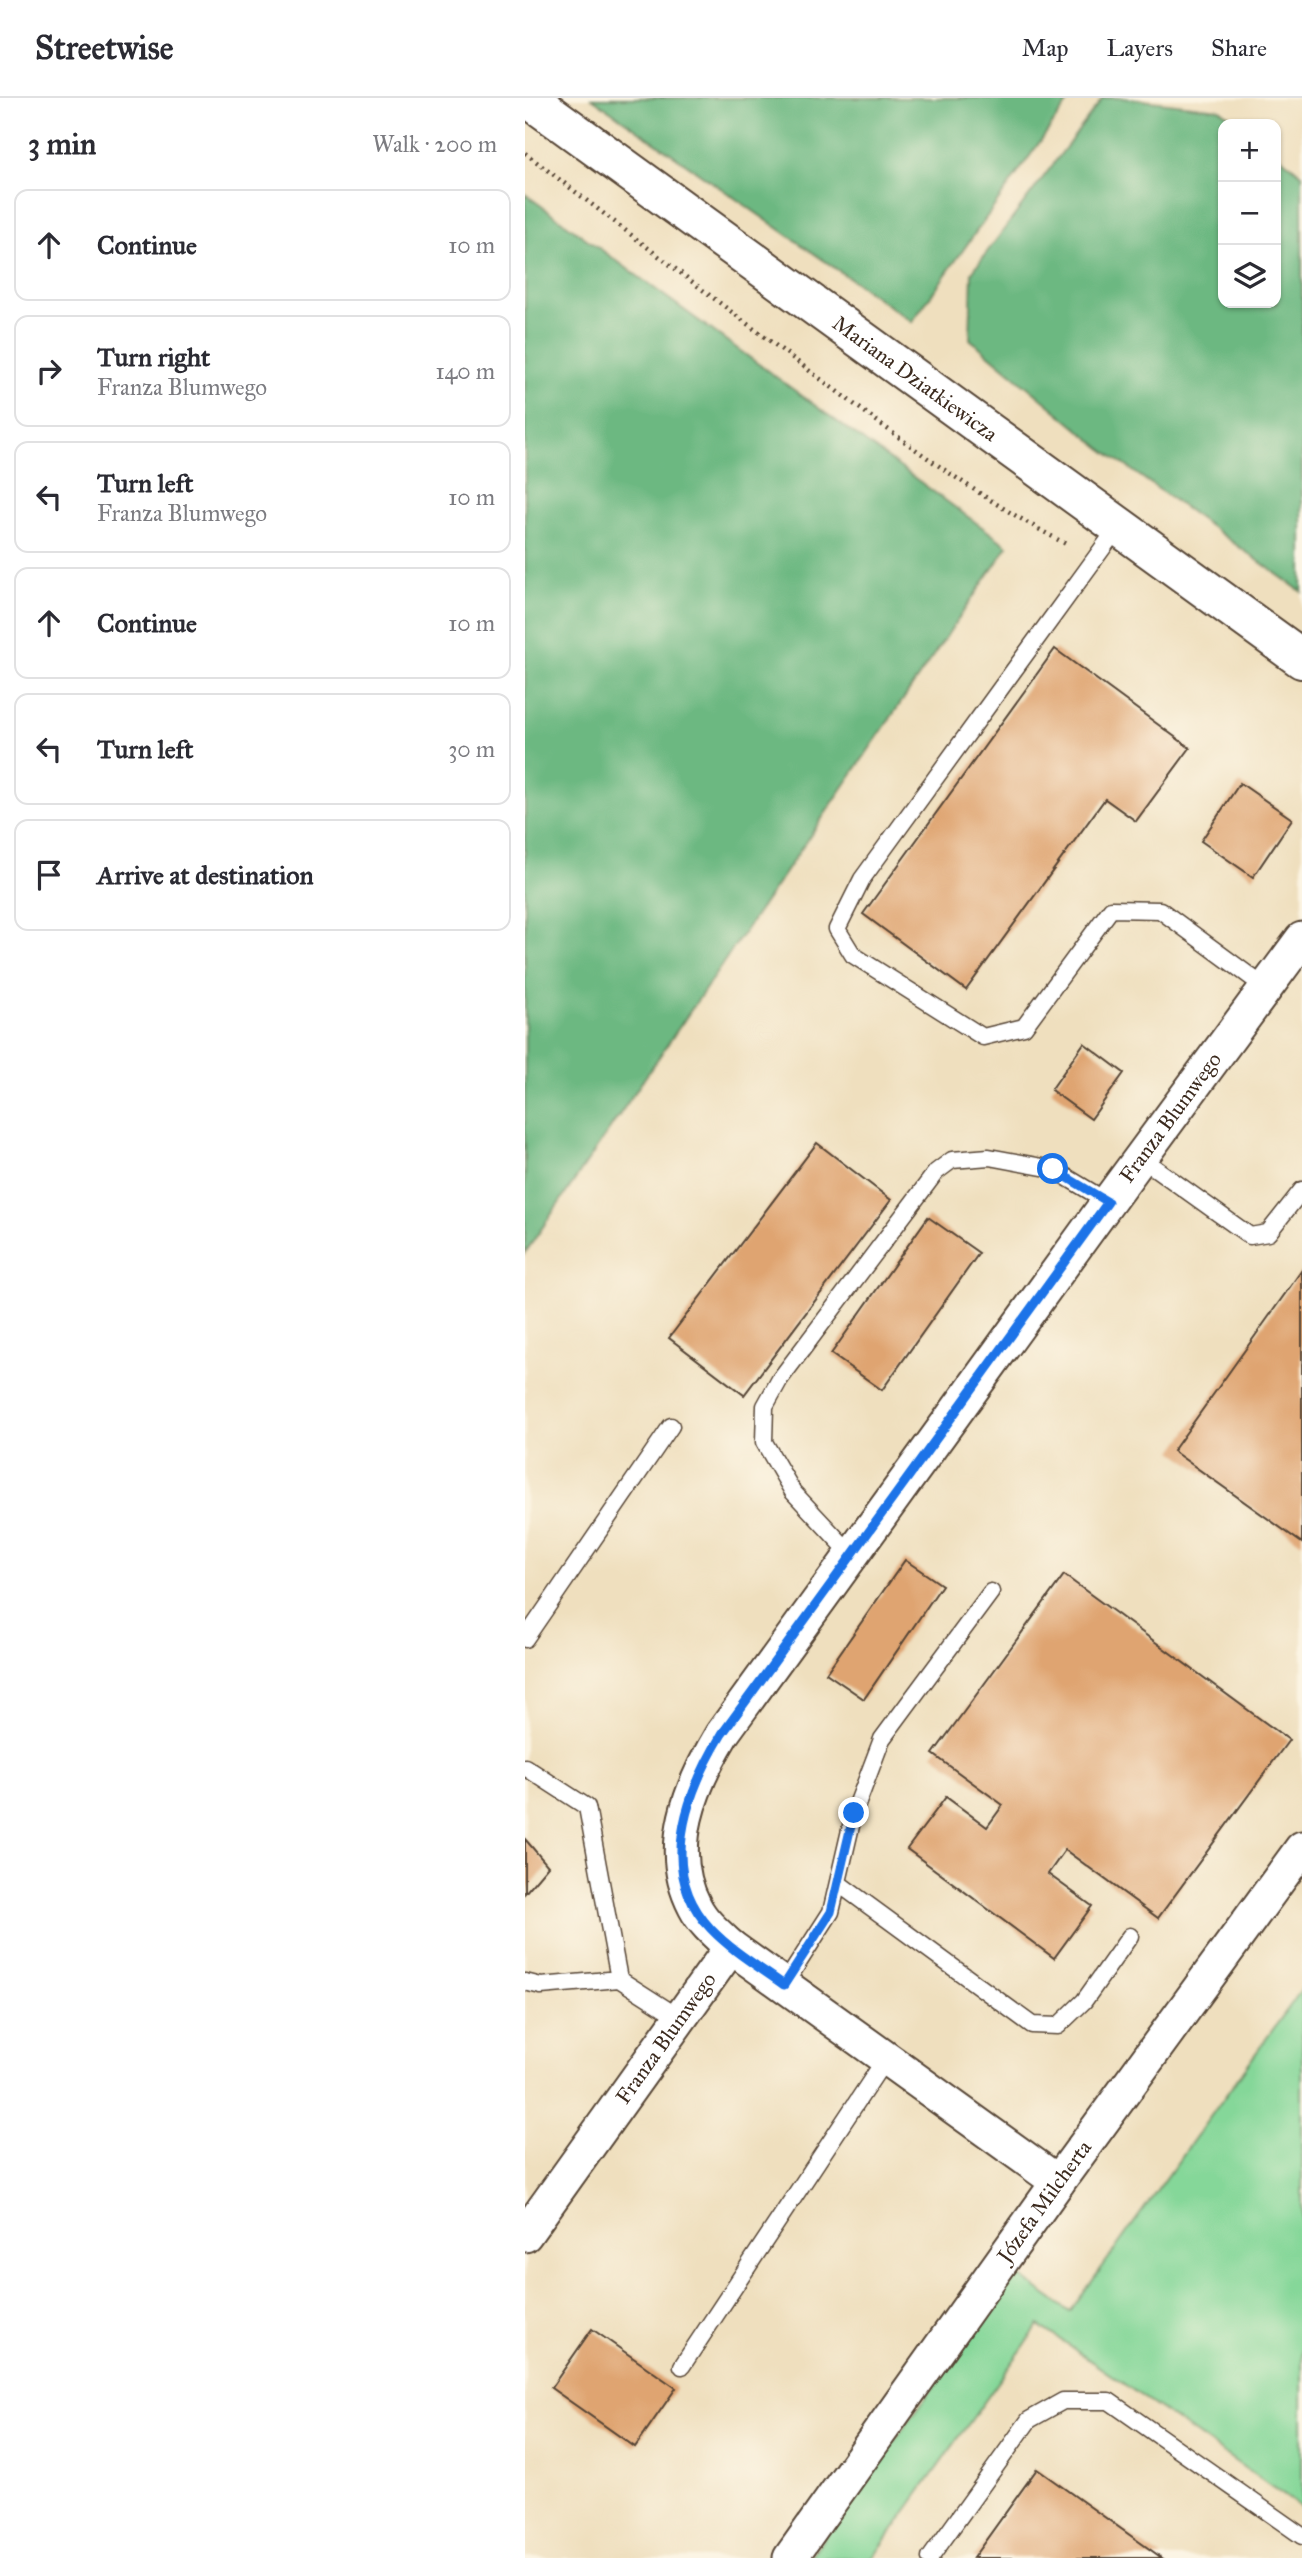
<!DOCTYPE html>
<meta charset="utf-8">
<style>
body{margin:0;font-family:"IM FELL Great Primer",serif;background:#f2f2f3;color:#2b2b33}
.controls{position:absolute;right:21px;top:21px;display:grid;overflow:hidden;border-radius:14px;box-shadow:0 2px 5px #0004}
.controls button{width:63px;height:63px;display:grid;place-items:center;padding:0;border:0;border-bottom:2px solid #e1e1e2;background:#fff;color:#2b2b33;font:35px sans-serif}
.stop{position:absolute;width:21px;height:21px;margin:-16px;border:5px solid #1a73e8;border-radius:50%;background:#fff}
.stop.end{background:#1a73e8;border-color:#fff;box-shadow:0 2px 7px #0008}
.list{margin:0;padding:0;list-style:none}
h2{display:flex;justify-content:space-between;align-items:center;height:91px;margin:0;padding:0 28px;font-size:30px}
h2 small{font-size:23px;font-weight:400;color:#7c7c81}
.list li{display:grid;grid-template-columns:46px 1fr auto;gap:21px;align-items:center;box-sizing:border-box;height:112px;margin:0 14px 14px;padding:0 14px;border:2px solid #e1e1e2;border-radius:14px}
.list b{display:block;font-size:26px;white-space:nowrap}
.list p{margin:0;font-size:23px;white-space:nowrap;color:#7c7c81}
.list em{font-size:23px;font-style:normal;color:#7c7c81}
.icon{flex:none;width:38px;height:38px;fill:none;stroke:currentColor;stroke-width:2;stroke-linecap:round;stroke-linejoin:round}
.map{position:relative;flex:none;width:777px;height:2460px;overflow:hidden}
header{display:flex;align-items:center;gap:42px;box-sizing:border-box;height:98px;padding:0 35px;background:#fff;border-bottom:2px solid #e1e1e2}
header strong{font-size:33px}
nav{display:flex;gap:38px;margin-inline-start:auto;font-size:24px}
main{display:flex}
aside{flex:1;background:#fff}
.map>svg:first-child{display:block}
.green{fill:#85d799;stroke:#60805c;stroke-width:2}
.forest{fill:#6cb881;stroke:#547150;stroke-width:2}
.building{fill:#dfa471}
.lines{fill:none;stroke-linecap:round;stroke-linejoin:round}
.lane-casing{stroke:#564536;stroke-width:19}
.street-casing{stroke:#564536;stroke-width:37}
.secondary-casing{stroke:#564536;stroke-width:42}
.path{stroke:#564536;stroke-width:4.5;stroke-dasharray:2 5;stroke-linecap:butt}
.lane{stroke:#fff;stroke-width:16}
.street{stroke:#fff;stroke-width:33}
.secondary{stroke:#fff;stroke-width:38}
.route{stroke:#1a73e8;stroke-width:9}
.labels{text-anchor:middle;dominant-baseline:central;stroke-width:5;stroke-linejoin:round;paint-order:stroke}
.street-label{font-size:21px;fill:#3b2a1e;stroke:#fcf5e5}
</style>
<header>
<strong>Streetwise</strong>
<nav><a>Map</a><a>Layers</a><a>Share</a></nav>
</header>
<main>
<aside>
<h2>3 min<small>Walk · 200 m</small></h2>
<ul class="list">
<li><svg class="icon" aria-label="ahead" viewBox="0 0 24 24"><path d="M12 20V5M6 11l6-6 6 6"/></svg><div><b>Continue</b></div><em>10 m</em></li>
<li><svg class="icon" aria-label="right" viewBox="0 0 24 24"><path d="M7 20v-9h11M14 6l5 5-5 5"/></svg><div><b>Turn right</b><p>Franza Blumwego</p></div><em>140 m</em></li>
<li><svg class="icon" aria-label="left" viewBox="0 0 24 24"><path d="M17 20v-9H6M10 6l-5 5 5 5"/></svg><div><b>Turn left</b><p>Franza Blumwego</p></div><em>10 m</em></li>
<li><svg class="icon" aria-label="ahead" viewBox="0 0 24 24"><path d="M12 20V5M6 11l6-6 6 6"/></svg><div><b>Continue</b></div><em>10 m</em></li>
<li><svg class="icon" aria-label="left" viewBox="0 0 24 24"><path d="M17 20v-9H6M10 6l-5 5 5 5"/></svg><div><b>Turn left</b></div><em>30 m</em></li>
<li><svg class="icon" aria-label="arrive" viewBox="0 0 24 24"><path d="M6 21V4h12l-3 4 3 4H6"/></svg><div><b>Arrive at destination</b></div></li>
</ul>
</aside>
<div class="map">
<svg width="777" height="2460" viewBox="0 0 777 2460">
<rect width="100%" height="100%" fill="#fcf5e5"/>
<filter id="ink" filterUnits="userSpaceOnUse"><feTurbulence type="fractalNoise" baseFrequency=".0143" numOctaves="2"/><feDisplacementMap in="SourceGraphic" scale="14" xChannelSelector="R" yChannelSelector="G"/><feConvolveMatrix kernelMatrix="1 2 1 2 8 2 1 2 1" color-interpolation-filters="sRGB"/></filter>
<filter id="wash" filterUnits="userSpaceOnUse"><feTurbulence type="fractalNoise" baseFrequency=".00686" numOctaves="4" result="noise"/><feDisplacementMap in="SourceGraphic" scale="28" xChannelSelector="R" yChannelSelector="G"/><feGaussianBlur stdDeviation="1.57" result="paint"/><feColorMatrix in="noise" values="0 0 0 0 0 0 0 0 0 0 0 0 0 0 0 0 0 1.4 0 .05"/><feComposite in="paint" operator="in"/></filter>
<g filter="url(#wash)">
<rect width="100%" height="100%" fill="#efdfbe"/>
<!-- green -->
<path class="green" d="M777 1891V2410L514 2227 348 2460H284L491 2176 545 2214Z"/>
<!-- forest -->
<path class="forest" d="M67 0H546L387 224Z
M578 0H598L695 11 714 26H698V205H751V55L777 76V494L576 350 445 241 447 174Z
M0 96 483 448 0 1155Z"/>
<g id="blocks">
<!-- building -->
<path class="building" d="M530 551 665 650 611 723 580 701 441 892 338 816Z
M715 685 767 721 728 779 676 743Z
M559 945 599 975 566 1021 526 992Z
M292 1045 366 1102 219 1297 144 1240Z
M403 1119 454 1155 357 1292 306 1256Z
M777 1172V1445L648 1353Z
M380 1462 417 1487 339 1601 301 1575Z
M539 1477 764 1642 633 1820 540 1752 523 1776 567 1808 529 1860 382 1751 421 1699 462 1729 478 1707 408 1656Z
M0 1741 23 1768 0 1795Z
M67 2231 151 2290 110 2349 26 2290Z
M512 2371 637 2460H448Z"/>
</g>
</g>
<g filter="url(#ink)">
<use href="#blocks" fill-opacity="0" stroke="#564536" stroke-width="2"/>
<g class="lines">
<!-- lane casing -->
<g class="lane-casing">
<path id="lane" d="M593 429 337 781 312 831 328 857 458 939 499 929 586 811 635 812 741 890
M616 1060 725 1138 743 1135 777 1092
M327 1457 268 1394 239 1344 240 1308 255 1281 411 1074 427 1062 464 1059 528 1071 583 1104
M0 1541 146 1328
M0 1669 62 1709 94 1881
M313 1785 507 1927 533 1928 559 1903 605 1838
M0 1884 16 1888 94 1881 155 1920
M259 1887 306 1814 329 1715 357 1641 466 1494
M157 2268 361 1960
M405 2460 504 2322 538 2303H584L777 2438"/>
</g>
<!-- street casing -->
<g class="street-casing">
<g id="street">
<path d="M206 1849 533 2084"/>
<path id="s1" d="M0 2137 206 1849C193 1837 178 1825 170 1809 139 1750 166 1688 197 1636L583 1104 777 841"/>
<path id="s2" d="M265 2460 533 2084 777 1750"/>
</g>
</g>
<!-- secondary casing -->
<g class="secondary-casing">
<g id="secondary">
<path id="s3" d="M3 0 777 561"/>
</g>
</g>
<!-- path -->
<path class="path" d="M0 55C103 134 205 214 309 291 386 349 457 402 543 447"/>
<!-- lane -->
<use href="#lane" class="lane"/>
<!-- street -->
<use href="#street" class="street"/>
<!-- secondary -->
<use href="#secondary" class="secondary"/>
</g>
</g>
<g class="lines" filter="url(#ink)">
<!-- route -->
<path class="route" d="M329 1715 306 1814 259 1887C234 1869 207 1853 186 1831 131 1773 162 1694 197 1636L583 1104 528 1071"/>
</g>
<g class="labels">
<!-- street labels -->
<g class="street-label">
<text stroke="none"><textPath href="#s3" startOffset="478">Mariana Dziatkiewicza</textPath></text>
<text stroke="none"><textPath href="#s1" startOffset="1354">Franza Blumwego</textPath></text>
<text stroke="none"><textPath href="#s1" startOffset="242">Franza Blumwego</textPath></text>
<text stroke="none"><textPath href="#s2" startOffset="438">Józefa Milcherta</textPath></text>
</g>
</g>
</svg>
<div class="controls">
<button>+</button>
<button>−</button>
<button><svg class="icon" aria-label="layers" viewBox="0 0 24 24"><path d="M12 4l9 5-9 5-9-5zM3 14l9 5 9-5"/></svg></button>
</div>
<div class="stop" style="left:528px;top:1071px"></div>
<div class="stop end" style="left:329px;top:1715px"></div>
</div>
</main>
